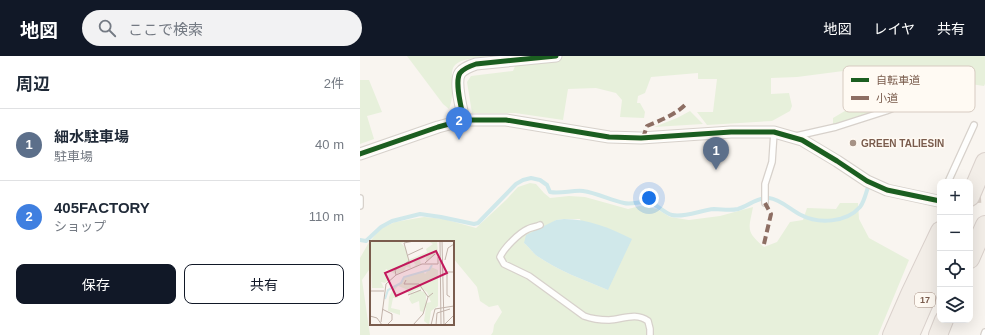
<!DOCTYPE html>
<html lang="ja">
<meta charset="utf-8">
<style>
body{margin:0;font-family:Helvetica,"Noto Sans JP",sans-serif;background:#f2f2f3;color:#1f2937}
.controls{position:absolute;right:12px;bottom:12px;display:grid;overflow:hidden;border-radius:8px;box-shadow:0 4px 16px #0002}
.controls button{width:36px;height:36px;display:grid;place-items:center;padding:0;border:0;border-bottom:1px solid #e0e1e3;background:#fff;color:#1f2937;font:20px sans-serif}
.you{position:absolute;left:289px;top:142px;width:14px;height:14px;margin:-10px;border:3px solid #fff;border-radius:50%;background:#1a73e8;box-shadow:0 0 0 6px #1a73e833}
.badge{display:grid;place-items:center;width:26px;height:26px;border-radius:50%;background:#111827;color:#fff;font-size:13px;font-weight:700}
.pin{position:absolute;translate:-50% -33px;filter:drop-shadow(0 1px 2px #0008)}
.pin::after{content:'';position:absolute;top:21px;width:14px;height:12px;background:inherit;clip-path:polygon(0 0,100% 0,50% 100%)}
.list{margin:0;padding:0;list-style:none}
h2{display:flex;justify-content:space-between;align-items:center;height:52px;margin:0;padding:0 16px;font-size:17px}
h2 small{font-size:13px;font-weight:400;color:#747a83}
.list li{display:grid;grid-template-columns:26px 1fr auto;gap:12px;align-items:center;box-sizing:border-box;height:72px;padding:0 16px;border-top:1px solid #e0e1e3}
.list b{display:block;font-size:15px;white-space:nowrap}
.list p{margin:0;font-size:13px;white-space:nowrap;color:#747a83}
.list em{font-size:13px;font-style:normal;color:#747a83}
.actions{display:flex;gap:8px;padding:12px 16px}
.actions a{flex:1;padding:9px 0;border:1px solid #111827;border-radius:8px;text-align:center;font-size:14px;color:#111827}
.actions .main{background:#111827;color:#fff}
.icon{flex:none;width:22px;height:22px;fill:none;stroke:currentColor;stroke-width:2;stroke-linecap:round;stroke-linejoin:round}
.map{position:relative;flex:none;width:625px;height:279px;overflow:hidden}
header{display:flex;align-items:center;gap:24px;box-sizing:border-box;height:56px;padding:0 20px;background:#111827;color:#fff}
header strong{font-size:19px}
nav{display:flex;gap:22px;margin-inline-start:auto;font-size:14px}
.search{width:280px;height:36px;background:#f2f2f3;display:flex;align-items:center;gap:10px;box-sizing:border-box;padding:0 14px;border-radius:22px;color:#747a83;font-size:15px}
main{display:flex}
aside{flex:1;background:#fff}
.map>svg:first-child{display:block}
.green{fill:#e7f0db;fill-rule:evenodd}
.water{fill:#d0e8ea}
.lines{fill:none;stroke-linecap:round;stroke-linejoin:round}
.stream{stroke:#d0e8ea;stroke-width:4}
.street-tunnel{stroke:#d9cfc7;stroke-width:11;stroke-dasharray:11 5.5;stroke-linecap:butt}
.lane-casing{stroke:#d7d1cb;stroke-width:8}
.street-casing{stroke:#d7d1cb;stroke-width:13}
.primary-casing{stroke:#dad1cc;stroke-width:20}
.lane{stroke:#fefefd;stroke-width:5.5}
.street{stroke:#fefefd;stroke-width:11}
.primary{stroke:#f3eee8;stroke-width:18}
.quiet{stroke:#8d6e63;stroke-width:4;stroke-dasharray:8 4;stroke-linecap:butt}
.cycleway-casing{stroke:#fffaf3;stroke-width:8}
.cycleway{stroke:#1b5e20;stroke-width:5}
.poi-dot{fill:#a69286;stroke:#fffaf3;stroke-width:1.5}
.labels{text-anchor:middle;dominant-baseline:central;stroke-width:3;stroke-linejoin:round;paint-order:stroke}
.shield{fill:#fffaf3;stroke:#a28b7f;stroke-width:1}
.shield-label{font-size:9px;font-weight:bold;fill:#7a5c4d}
.poi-label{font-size:10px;font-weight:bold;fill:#7a5c4d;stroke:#fffaf3;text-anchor:start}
.inset-river{fill:none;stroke:#d0e8ea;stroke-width:2}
.inset-road{fill:none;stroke:#c2b3aa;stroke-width:1}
.view{fill:#c2185b;fill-opacity:0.15;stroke:#c2185b;stroke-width:2}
.inset-edge{fill:none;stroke:#7a5c4d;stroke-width:2}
.key{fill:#fffaf3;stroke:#d7cbc1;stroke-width:1}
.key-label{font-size:11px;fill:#7a5c4d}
</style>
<header>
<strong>地図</strong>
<div class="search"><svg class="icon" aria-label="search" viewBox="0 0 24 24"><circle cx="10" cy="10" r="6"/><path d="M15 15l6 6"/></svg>ここで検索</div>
<nav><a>地図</a><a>レイヤ</a><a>共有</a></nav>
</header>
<main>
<aside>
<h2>周辺<small>2件</small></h2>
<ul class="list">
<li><span class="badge" style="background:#5c6f8a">1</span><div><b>細水駐車場</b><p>駐車場</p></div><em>40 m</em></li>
<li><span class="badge" style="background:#3f7fe0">2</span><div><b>405FACTORY</b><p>ショップ</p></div><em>110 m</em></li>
</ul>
<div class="actions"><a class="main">保存</a><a>共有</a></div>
</aside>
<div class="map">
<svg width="625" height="279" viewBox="0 0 625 279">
<rect width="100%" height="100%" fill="#f9f5f0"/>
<!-- green -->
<path class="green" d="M47 0H144C131 1 104 0 95 9 91 13 92 20 92 25 92 35 93 44 89 53L83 48Z
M159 0H625V28L624 30 590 25 508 58 473 69V62L495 49 493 41 501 39 491 14 437 21 411 22V38L429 37 432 50 430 55 412 65 347 69 337 56H353L357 23H338V17L291 21 285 37 278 40 277 47H280L285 56 284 62 260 61 262 44 256 37 236 32 208 33 203 64 155 57H112L107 26 111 20 153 15Z
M0 24H9L22 56 7 60 14 83 0 88Z
M330 55 343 68 294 71 317 62Z
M170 127 176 128 184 137 190 142 209 140 225 141 268 153 280 150 288 151 297 153 310 161 329 164 360 160 393 151C389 173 385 175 404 191L417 186 430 166 443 164 447 152 476 153 480 147H498L499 163 509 182 549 204 518 279H131L133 276 134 269 142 256 138 249 129 251 120 245 117 231 93 202V186H73L68 184 59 186H11V211L2 224 10 279H0V202L8 188 20 173 35 166 64 161 84 163 116 172 146 144 158 131ZM204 163H220L248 234C224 224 199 215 177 200 173 197 169 191 164 187L196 164Z"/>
<!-- water -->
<path class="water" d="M204 163C229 163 250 172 272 183L248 234C224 224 199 215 177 200 173 197 169 191 164 187L166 179 196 164Z"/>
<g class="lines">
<!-- stream -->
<path class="stream" d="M0 184 6 185 21 171 32 165 60 158 81 161 114 168 118 167 156 128 163 124 171 122 180 124 187 129 190 136C201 138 212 134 223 135 237 137 250 144 264 147 272 149 280 145 288 146 297 148 304 157 312 159 324 162 341 154 354 153 362 153 369 155 378 153 388 150 398 141 409 142 420 143 431 154 441 159 458 168 486 167 500 151 504 146 506 137 508 131"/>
<!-- street-tunnel -->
<path class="street-tunnel" d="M610 142 625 141"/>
<!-- lane casing -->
<g class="lane-casing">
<path id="lane" d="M436 80 476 71 526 55 592 29H597
M588 126 614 69
M0 142V150
M405 147V128L412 106 414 76
M180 169C176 171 172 171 168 173 159 177 144 192 140 201L144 208 169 220 224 260C232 263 240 264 249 264 263 263 276 256 288 265L290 273V279
M624 279 625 276"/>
</g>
<!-- street casing -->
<g class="street-casing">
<path id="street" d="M104 64C102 54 94 26 100 17 104 12 110 10 116 8L196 0
M0 98 78 71 104 64H146L249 81 281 82 371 76H414L442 84 477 105 507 125 527 134 578 145"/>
</g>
<!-- primary casing -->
<g class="primary-casing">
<path id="primary" d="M610 141 625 106
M610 203 625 169
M532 279 550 238 580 175
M550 279 580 210
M578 279 584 264"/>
</g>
<!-- lane -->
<use href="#lane" class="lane"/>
<!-- street -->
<use href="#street" class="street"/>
<!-- primary -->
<use href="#primary" class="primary"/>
<!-- quiet -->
<path class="quiet" d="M283 82 287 70C301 64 315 59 326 48
M404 188 411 158 405 147"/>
<!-- cycleway casing -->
<g class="cycleway-casing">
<path id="cycleway" d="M104 64C102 54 94 26 100 17 104 12 110 10 116 8L196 0
M0 98 78 71 104 64H146L249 81 281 82 371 76H414L442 84 477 105 507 125 527 134 580 145"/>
</g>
<!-- cycleway -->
<use href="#cycleway" class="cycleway"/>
</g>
<!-- markers -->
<circle class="poi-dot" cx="493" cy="87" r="4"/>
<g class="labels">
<!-- shield labels -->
<rect class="shield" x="555" y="237" width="20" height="14" rx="3"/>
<g class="shield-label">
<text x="565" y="244">17</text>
</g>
<!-- poi labels -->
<g class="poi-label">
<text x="501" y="87">GREEN TALIESIN</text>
</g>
</g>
<!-- overview -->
<g transform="translate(10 185)">
<rect width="84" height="84" fill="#f9f5f0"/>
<path d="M0 0H43L31 2 36 7 38 19 57 11 56 8 63 3 58 0H67L68 12 56 20V16L50 19 51 23 42 27 46 24 43 21 40 23 41 27 36 26 34 30 27 33 25 28V33L16 28 14 32 20 38 15 42 11 41 14 47H2V50ZM61 26 68 29V65L61 70 59 84 54 80 56 66 53 71 50 70 49 60 42 63 39 58 41 53 49 49 56 52V62L61 61 57 51 50 47 39 53 36 48 28 45 24 50 28 57H23L21 67 30 69V74L18 70 19 56 24 45 31 42 35 36 53 30 55 33Z" fill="#e7f0db"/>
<path class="inset-river" d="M15 58 18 49 31 42 34 36 59 29 62 24"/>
<path class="inset-road" d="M70 0 71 84M72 0 74 84M38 14 53 7M75 19 78 7 84 3M55 22 65 13M26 34 25 29 39 20 34 2 44 0M36 39 34 43H49L58 56M0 50H14M38 54 51 49M80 56 77 54V31H84M12 68 22 73V79L17 84M0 75 7 77 12 84M11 81 16 43 26 34 52 23H68V16M43 84 53 73 58 56 63 52M61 84 65 68 84 65M66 84 67 72 80 68M74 84 84 74"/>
<path class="view" d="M66 10 77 32 26 55 15 32Z"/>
<rect width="84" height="84" class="inset-edge"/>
</g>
<!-- legend -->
<rect x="483" y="10" width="132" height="46" rx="6" class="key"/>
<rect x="491" y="22" width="18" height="4" fill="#1b5e20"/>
<rect x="491" y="40" width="18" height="4" fill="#8d6e63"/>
<g class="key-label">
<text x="516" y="28">自転車道</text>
<text x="516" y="46">小道</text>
</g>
</svg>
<div class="controls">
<button>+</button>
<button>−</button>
<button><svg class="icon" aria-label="locate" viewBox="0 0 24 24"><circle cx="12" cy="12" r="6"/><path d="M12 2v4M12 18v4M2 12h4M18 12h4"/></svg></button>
<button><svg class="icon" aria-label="layers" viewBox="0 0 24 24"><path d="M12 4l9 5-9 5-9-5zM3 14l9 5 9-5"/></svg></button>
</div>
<div class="you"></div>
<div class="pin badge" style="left:356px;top:114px;background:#5c6f8a">1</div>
<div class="pin badge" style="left:99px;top:84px;background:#3f7fe0">2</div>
</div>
</main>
